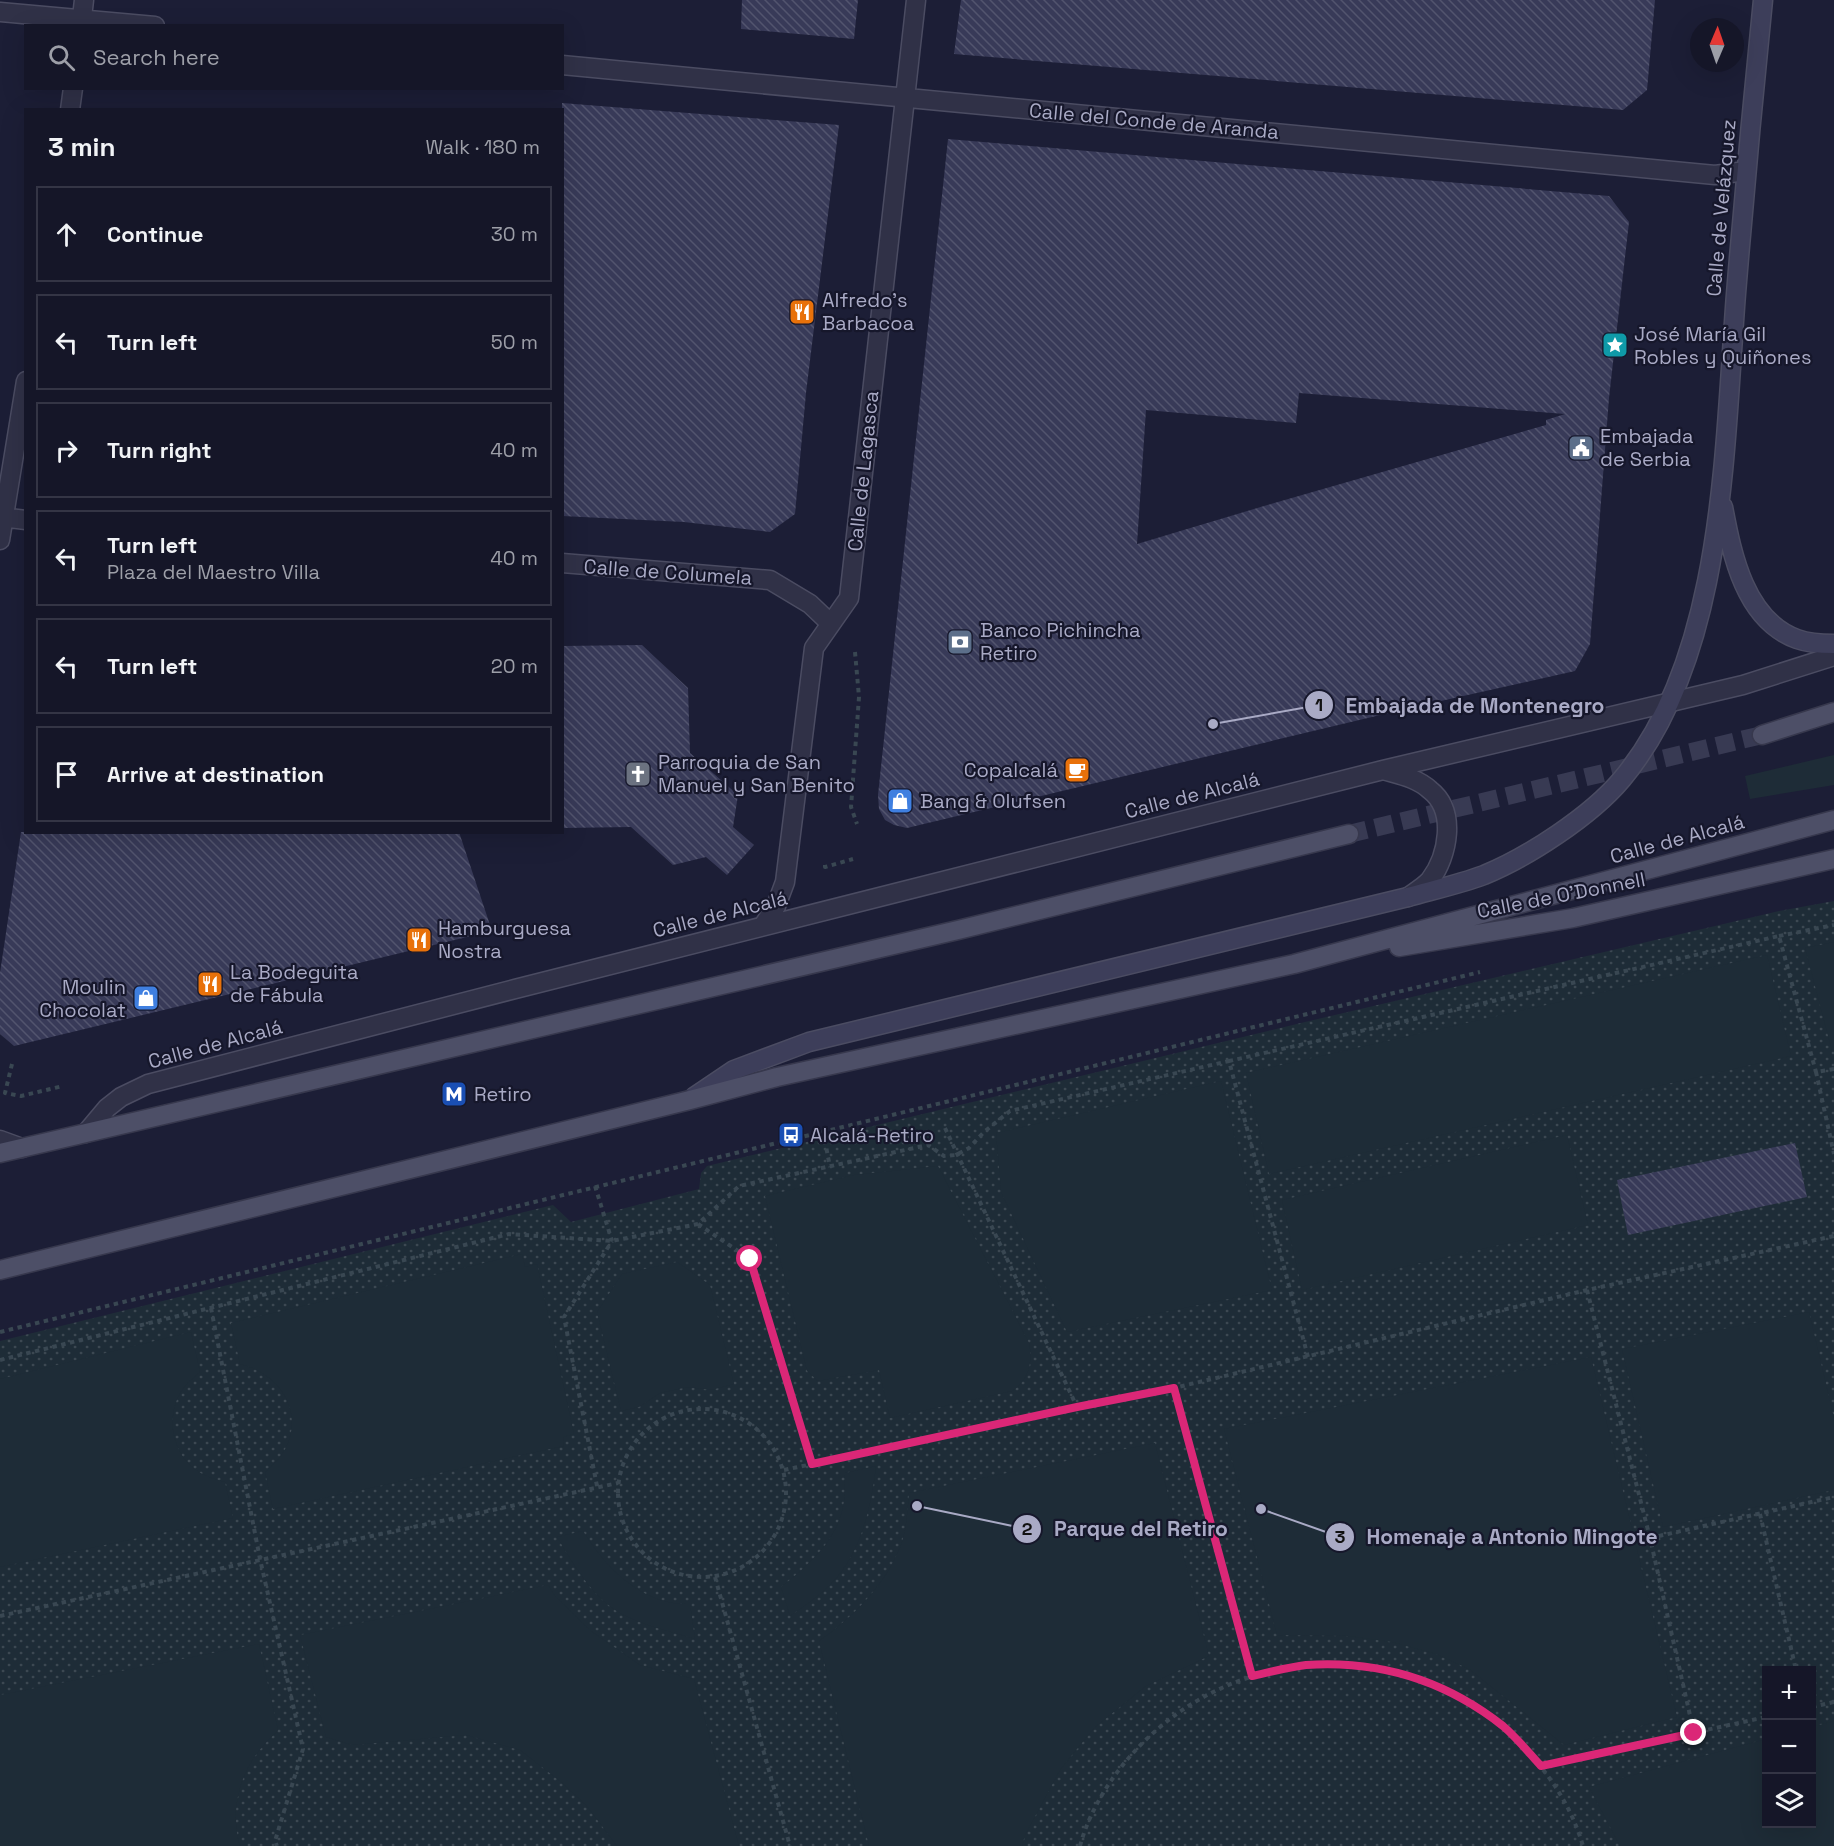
<!DOCTYPE html>
<meta charset="utf-8">
<style>
body{margin:0;font-family:"Space Grotesk",sans-serif;background:#1e1f30;color:#f1f3f6}
.controls{position:absolute;right:18px;bottom:18px;display:grid;overflow:hidden;border-radius:0px;box-shadow:0 6px 24px #0002}
.controls button{width:54px;height:54px;display:grid;place-items:center;padding:0;border:0;border-bottom:2px solid #343545;background:#151628;color:#f1f3f6;font:30px sans-serif}
.compass{position:absolute;left:1690px;top:18px;width:54px;height:54px;border-radius:50%;background:#151628;box-shadow:0 6px 24px #0002;rotate:2deg}
.stop{position:absolute;width:18px;height:18px;margin:-14px;border:4px solid #db2777;border-radius:50%;background:#fff}
.stop.end{background:#db2777;border-color:#fff;box-shadow:0 2px 6px #0008}
.list{margin:0;padding:0;list-style:none}
h2{display:flex;justify-content:space-between;align-items:center;height:78px;margin:0;padding:0 24px;font-size:26px}
h2 small{font-size:20px;font-weight:400;color:#9d9fa8}
.list li{display:grid;grid-template-columns:39px 1fr auto;gap:18px;align-items:center;box-sizing:border-box;height:96px;margin:0 12px 12px;padding:0 12px;border:2px solid #343545;border-radius:0px}
.list b{display:block;font-size:22px;white-space:nowrap}
.list p{margin:0;font-size:20px;white-space:nowrap;color:#9d9fa8}
.list em{font-size:20px;font-style:normal;color:#9d9fa8}
.icon{flex:none;width:33px;height:33px;fill:none;stroke:currentColor;stroke-width:2;stroke-linecap:round;stroke-linejoin:round}
.map{position:relative;flex:none;width:1834px;height:1846px;overflow:hidden}
.search{position:absolute;background:#151628;box-shadow:0 6px 24px #0002;left:24px;top:24px;width:540px;height:66px;display:flex;align-items:center;gap:15px;box-sizing:border-box;padding:0 21px;border-radius:0px;color:#9d9fa8;font-size:22px}
.panel{position:absolute;background:#151628;box-shadow:0 6px 24px #0002;left:24px;top:108px;width:540px;height:726px;border-radius:0px}
.map>svg:first-child{display:block}
.grass{fill:url(#grass-dots);fill-rule:evenodd}
.garden{fill:#1e2c37}
.building{fill:url(#building-back-hatch);fill-rule:evenodd}
.lines{fill:none;stroke-linecap:round;stroke-linejoin:round}
.primary-tunnel{stroke:#383a53;stroke-width:18;stroke-dasharray:18 9;stroke-linecap:butt}
.minor-casing{stroke:#4b4c62;stroke-width:21}
.secondary-casing{stroke:#4b4c62;stroke-width:21}
.primary-casing{stroke:#37384d;stroke-width:21}
.path{stroke:#394752;stroke-width:4;stroke-dasharray:4.5 4.5;stroke-linecap:butt}
.minor{stroke:#303147;stroke-width:18}
.secondary{stroke:#3d3e5a;stroke-width:18}
.primary{stroke:#4d4f67;stroke-width:18}
.route{stroke:#db2777;stroke-width:8}
.labels{text-anchor:middle;dominant-baseline:central;stroke-width:4.5;stroke-linejoin:round;paint-order:stroke}
.street-label{font-size:20px;fill:#a9aac5;stroke:#16172b}
.poi-label{font-size:20px;fill:#a9aac5;stroke:#16172b;text-anchor:start}
.leader{fill:none;stroke:#a9aac5;stroke-width:2}
.callout-dot{fill:#a9aac5;stroke:#16172b;stroke-width:2}
.mark-label{font-size:18px;text-anchor:middle;font-weight:bold;fill:#111}
.callout-label{font-size:21px;text-anchor:middle;font-weight:bold;fill:#a9aac5;stroke:#16172b;stroke-width:4.5;stroke-linejoin:round;paint-order:stroke}
</style>
<div class="map">
<svg width="1834" height="1846" viewBox="0 0 1834 1846">
<defs>
<pattern id="grass-dots" width="8" height="8" patternUnits="userSpaceOnUse" patternTransform="scale(1.5)"><rect width="8" height="8" fill="#1e2c37"/><path d="M2 2h.1M6 6h.1" fill="none" stroke="#3c4852" stroke-width="1.8" stroke-linecap="round"/></pattern>
<pattern id="building-back-hatch" width="6" height="6" patternUnits="userSpaceOnUse" patternTransform="scale(1.5)"><rect width="6" height="6" fill="#383a58"/><path d="M-1 5l2 2M0 0l6 6M5-1l2 2" fill="none" stroke="#52546e"/></pattern>
</defs>
<rect width="100%" height="100%" fill="#1c1e36"/>
<!-- grass -->
<path class="grass" d="M1834 901V1846H0V1341L553 1205 571 1222 699 1189 701 1173 707 1166 1305 1022 1779 911ZM1766 1670H1812V1824H1766Z"/>
<!-- garden -->
<path class="garden" d="M1834 755V785L1750 799 1745 776Z
M1834 942V1051H1832L1805 948Z
M1767 955 1791 1056 1269 1174 1246 1073Z
M1221 1081 1272 1290 1067 1332 1001 1192 996 1133Z
M1567 1135 1588 1225 1302 1290 1282 1200Z
M938 1166 1029 1343C1033 1362 1029 1380 1012 1391L890 1418 879 1370 818 1381 807 1371 765 1196 854 1175Z
M522 1254 525 1267 537 1264 574 1434 563 1437 564 1446 273 1509 265 1472C311 1437 295 1378 240 1364L231 1323Z
M677 1262 710 1285 734 1384 711 1390 688 1387 660 1393 639 1407 621 1411 597 1312 622 1274Z
M1809 1312 1834 1418V1490L1663 1527 1622 1349Z
M191 1332 200 1372C196 1376 190 1380 186 1385 166 1408 169 1446 191 1466 201 1475 213 1479 225 1482L233 1518 0 1567V1379Z
M1591 1357 1677 1717 1564 1745 1469 1669 1436 1654 1392 1642 1348 1636 1277 1635 1224 1429Z
M1155 1443 1209 1656 1146 1686 1094 1728 1060 1770 1025 1835 1022 1846H869L819 1641C855 1616 896 1575 905 1530 907 1518 908 1505 909 1493Z
M876 1466C871 1508 861 1554 830 1585 818 1597 804 1606 790 1616L781 1587C809 1565 839 1539 844 1501 845 1492 845 1482 845 1473Z
M583 1531C606 1568 643 1606 690 1604L695 1639C673 1632 649 1627 628 1617 594 1602 575 1566 557 1537Z
M548 1585 555 1596 591 1631 640 1665 694 1679 739 1846H617L586 1805 560 1781 520 1750 466 1735 352 1745 326 1737 300 1635Z
M259 1644 278 1730C270 1739 260 1748 253 1759 237 1784 231 1817 240 1846H0V1695Z
M1834 1721V1846H1620L1589 1787 1766 1739V1824H1812V1727Z"/>
<!-- building -->
<path class="building" d="M742 0H858L854 39 741 29Z
M961 0H1655L1647 90 1623 110 954 54Z
M562 103 839 125 806 393 795 514 770 532 684 522 562 516Z
M948 139 1609 196 1629 222 1609 398 1590 644 1575 671 1414 707 907 828 894 825 885 820 879 809 878 795ZM1299 393 1565 414 1546 420V425L1264 506 1137 544 1146 410 1296 423Z
M642 645 688 688 690 753 738 795 733 827 754 845 727 875 706 857 673 865 631 827 562 828V646Z
M21 832H459L492 931 14 1046 0 1034V973Z
M1795 1143 1807 1197 1628 1235 1617 1180Z"/>
<g class="lines">
<!-- primary-tunnel -->
<path class="primary-tunnel" d="M1349 834 1762 735"/>
<!-- minor casing -->
<g class="minor-casing">
<path id="minor" d="M0 12 155 26
M81 26 84 0
M562 65 1715 175 1746 171
M70 110 73 88
M0 517 26 520
M0 540 26 381
M562 563 770 580 810 604 831 624
M1383 770C1400 775 1417 778 1430 790 1457 811 1448 856 1430 880 1425 886 1415 892 1408 897
M763 926 776 906 785 882 814 648 849 598 916 0
M86 1133 107 1108 121 1097 148 1084 515 989 1383 770 1743 685 1834 656
M0 1140 22 1148"/>
</g>
<!-- secondary casing -->
<g class="secondary-casing">
<path id="secondary" d="M1723 507C1732 555 1745 620 1797 639 1808 643 1822 644 1834 644
M694 1097 734 1070 809 1042 1408 897C1433 890 1460 884 1484 875 1528 857 1591 816 1622 779 1725 656 1724 448 1736 294 1744 196 1753 98 1763 0"/>
</g>
<!-- primary casing -->
<g class="primary-casing">
<path id="primary" d="M1762 735 1834 712
M1399 947 1573 918 1834 859
M0 1153 958 930 1349 834
M0 1270 690 1100 777 1077 1294 964 1834 820"/>
</g>
<!-- path -->
<path class="path" d="M855 652 859 697 851 807 857 824
M825 865V867L853 859
M1779 936 1834 925
M12 1064 5 1093 21 1096 63 1086
M1834 1069 1816 1072 1834 1154
M945 1128 1077 1407
M823 1131 830 1167
M595 1186 612 1241
M698 1224 750 1259 812 1464
M1587 1290 1650 1538 1694 1733
M211 1308 260 1559 303 1749 275 1841 277 1846
M0 1332 1480 972
M1308 1357 1229 1061 1779 936 1816 1072
M0 1360 509 1234 612 1241 698 1224 739 1186 928 1145 944 1156 956 1155 969 1148 984 1132 1010 1111 1229 1061
M1174 1388 1252 1676
M618 1493a84 84 0 1 1 168 0a84 84 0 1 1-168 0Z
M784 1470 1174 1388 1587 1290 1834 1236
M597 1486 564 1317 612 1241
M1760 1514 1796 1670
M1650 1538 1834 1497
M715 1577 790 1846
M0 1616 618 1483
M1812 1707 1834 1702
M1541 1766 1766 1717
M1080 1846C1089 1812 1110 1778 1134 1752 1239 1637 1414 1636 1522 1746 1550 1774 1572 1808 1583 1846"/>
<!-- minor -->
<use href="#minor" class="minor"/>
<!-- secondary -->
<use href="#secondary" class="secondary"/>
<!-- primary -->
<use href="#primary" class="primary"/>
</g>
<g class="lines">
<!-- route -->
<path class="route" d="M750 1259 812 1464 1077 1407 1174 1388 1252 1676C1270 1672 1289 1667 1306 1665 1379 1660 1446 1681 1503 1726 1517 1738 1529 1753 1541 1766L1694 1733"/>
</g>
<!-- icons -->
<defs>
<g id="restaurant-square" transform="scale(1.35)"><rect x="-9" y="-9" width="18" height="18" rx="4" fill="#e8710a" stroke="#16172b"/><path d="M-5-6h1v4h1v-4h1v4h1v-4h1v5L-1.5 .5V6h-2V.5L-5-1ZM5-6V6H3V1.5H1.5Q1.5-4 5-6Z" fill="#fff"/></g>
<g id="sight-square" transform="scale(1.35)"><rect x="-9" y="-9" width="18" height="18" rx="4" fill="#0f9aa8" stroke="#16172b"/><path d="M0-6L1.8-2.2L6-1.7L2.9 1.2L3.7 5.4L0 3.3L-3.7 5.4L-2.9 1.2L-6-1.7L-1.8-2.2Z" fill="#fff"/></g>
<g id="civic-square" transform="scale(1.35)"><rect x="-9" y="-9" width="18" height="18" rx="4" fill="#5c6f8a" stroke="#16172b"/><path d="M-.6-6.5H3V-4.5H.6V-3L4-1V1h2V6H-6V1h2V-1L-.6-3ZM-1.2 2.5V6h2.4V2.5Z" fill="#fff"/></g>
<g id="bank-square" transform="scale(1.35)"><rect x="-9" y="-9" width="18" height="18" rx="4" fill="#5c6f8a" stroke="#16172b"/><path d="M-6-4H6V4H-6ZM0-2.3a2.3 2.3 0 1 0 0 4.6a2.3 2.3 0 1 0 0-4.6Z" fill="#fff"/></g>
<g id="cafe-square" transform="scale(1.35)"><rect x="-9" y="-9" width="18" height="18" rx="4" fill="#e8710a" stroke="#16172b"/><path d="M-5.5-4.5H6V0H3Q3 3.5 0 3.5H-2.5Q-5.5 3.5-5.5 0ZM3-3.2v2h1.7v-2ZM-6 4.5H4V6H-6Z" fill="#fff"/></g>
<g id="church-square" transform="scale(1.35)"><rect x="-9" y="-9" width="18" height="18" rx="4" fill="#6b7280" stroke="#16172b"/><path d="M-1.2-6h2.4v3.5h3.3v2.4h-3.3V6h-2.4V-.1h-3.3v-2.4h3.3Z" fill="#fff"/></g>
<g id="shop-square" transform="scale(1.35)"><rect x="-9" y="-9" width="18" height="18" rx="4" fill="#3f7fe0" stroke="#16172b"/><path d="M-5-2.5h2.3a2.7 3.5 0 0 1 5.4 0H5L5.5 6h-11ZM-1.5-2.5h3a1.5 2.3 0 0 0-3 0Z" fill="#fff"/></g>
<g id="metro-square" transform="scale(1.35)"><rect x="-9" y="-9" width="18" height="18" rx="4" fill="#1a4fb4" stroke="#16172b"/><path d="M-5.5 5V-5H-3L0 0L3-5H5.5V5H3V-.5L0 4L-3-.5V5Z" fill="#fff"/></g>
<g id="bus-square" transform="scale(1.35)"><rect x="-9" y="-9" width="18" height="18" rx="4" fill="#1a4fb4" stroke="#16172b"/><path d="M-5-6H5V4H4V6H2V4H-2V6H-4V4H-5ZM-3.5-4V0h7V-4ZM-3.5 1.2v1.5H-2V1.2ZM2 1.2v1.5H3.5V1.2Z" fill="#fff"/></g>
</defs>
<g fill-rule="evenodd">
<use href="#restaurant-square" x="802" y="312"/>
<use href="#sight-square" x="1615" y="345"/>
<use href="#civic-square" x="1581" y="448"/>
<use href="#bank-square" x="960" y="642"/>
<use href="#cafe-square" x="1077" y="770"/>
<use href="#church-square" x="638" y="774"/>
<use href="#shop-square" x="900" y="801"/>
<use href="#restaurant-square" x="419" y="940"/>
<use href="#restaurant-square" x="210" y="984"/>
<use href="#shop-square" x="146" y="998"/>
<use href="#metro-square" x="454" y="1094"/>
<use href="#bus-square" x="791" y="1135"/>
</g>
<g class="labels">
<!-- street labels -->
<g class="street-label">
<text transform="translate(1154 121) rotate(5)">Calle del Conde de Aranda</text>
<text transform="translate(1721 208) rotate(-85)">Calle de Velázquez</text>
<text transform="translate(863 471) rotate(-84)">Calle de Lagasca</text>
<text transform="translate(668 572) rotate(4)">Calle de Columela</text>
<text transform="translate(1192 795) rotate(-14)">Calle de Alcalá</text>
<text transform="translate(1677 839) rotate(-15)">Calle de Alcalá</text>
<text transform="translate(1561 895) rotate(-11)">Calle de O'Donnell</text>
<text transform="translate(720 914) rotate(-14)">Calle de Alcalá</text>
<text transform="translate(215 1044) rotate(-15)">Calle de Alcalá</text>
</g>
<!-- poi labels -->
<g class="poi-label">
<text x="822" y="300">Alfredo's<tspan x="822" dy="23">Barbacoa</tspan></text>
<text x="1634" y="334">José María Gil<tspan x="1634" dy="23">Robles y Quiñones</tspan></text>
<text x="1600" y="436">Embajada<tspan x="1600" dy="23">de Serbia</tspan></text>
<text x="980" y="630">Banco Pichincha<tspan x="980" dy="23">Retiro</tspan></text>
<text x="658" y="762">Parroquia de San<tspan x="658" dy="23">Manuel y San Benito</tspan></text>
<text x="1058" y="770" text-anchor="end">Copalcalá</text>
<text x="920" y="801">Bang &amp; Olufsen</text>
<text x="438" y="928">Hamburguesa<tspan x="438" dy="23">Nostra</tspan></text>
<text x="230" y="972">La Bodeguita<tspan x="230" dy="23">de Fábula</tspan></text>
<text x="126" y="987" text-anchor="end">Moulin<tspan x="126" dy="23">Chocolat</tspan></text>
<text x="474" y="1094">Retiro</text>
<text x="810" y="1135">Alcalá-Retiro</text>
</g>
</g>
<!-- callouts -->
<path class="leader" d="M1213 724L1319 705M917 1506L1027 1529M1261 1509L1340 1537"/>
<g class="callout-dot">
<circle cx="1213" cy="724" r="6"/>
<circle cx="917" cy="1506" r="6"/>
<circle cx="1261" cy="1509" r="6"/>
<circle cx="1319" cy="705" r="15"/>
<circle cx="1027" cy="1529" r="15"/>
<circle cx="1340" cy="1537" r="15"/>
</g>
<g class="mark-label">
<text x="1319" y="711">1</text>
<text x="1027" y="1535">2</text>
<text x="1340" y="1543">3</text>
</g>
<g class="callout-label">
<text x="1475" y="713">Embajada de Montenegro</text>
<text x="1141" y="1536">Parque del Retiro</text>
<text x="1512" y="1544">Homenaje a Antonio Mingote</text>
</g>
</svg>
<div class="controls">
<button>+</button>
<button>−</button>
<button><svg class="icon" aria-label="layers" viewBox="0 0 24 24"><path d="M12 4l9 5-9 5-9-5zM3 14l9 5 9-5"/></svg></button>
</div>
<svg class="compass" viewBox="-18 -18 36 36"><path d="M0-13l5 13h-10z" fill="#e53935"/><path d="M0 13l5-13h-10z" fill="#9d9fa8"/></svg>
<div class="stop" style="left:750px;top:1259px"></div>
<div class="stop end" style="left:1694px;top:1733px"></div>
<div class="search"><svg class="icon" aria-label="search" viewBox="0 0 24 24"><circle cx="10" cy="10" r="6"/><path d="M15 15l6 6"/></svg>Search here</div>
<section class="panel">
<h2>3 min<small>Walk · 180 m</small></h2>
<ul class="list">
<li><svg class="icon" aria-label="ahead" viewBox="0 0 24 24"><path d="M12 20V5M6 11l6-6 6 6"/></svg><div><b>Continue</b></div><em>30 m</em></li>
<li><svg class="icon" aria-label="left" viewBox="0 0 24 24"><path d="M17 20v-9H6M10 6l-5 5 5 5"/></svg><div><b>Turn left</b></div><em>50 m</em></li>
<li><svg class="icon" aria-label="right" viewBox="0 0 24 24"><path d="M7 20v-9h11M14 6l5 5-5 5"/></svg><div><b>Turn right</b></div><em>40 m</em></li>
<li><svg class="icon" aria-label="left" viewBox="0 0 24 24"><path d="M17 20v-9H6M10 6l-5 5 5 5"/></svg><div><b>Turn left</b><p>Plaza del Maestro Villa</p></div><em>40 m</em></li>
<li><svg class="icon" aria-label="left" viewBox="0 0 24 24"><path d="M17 20v-9H6M10 6l-5 5 5 5"/></svg><div><b>Turn left</b></div><em>20 m</em></li>
<li><svg class="icon" aria-label="arrive" viewBox="0 0 24 24"><path d="M6 21V4h12l-3 4 3 4H6"/></svg><div><b>Arrive at destination</b></div></li>
</ul>
</section>
</div>
